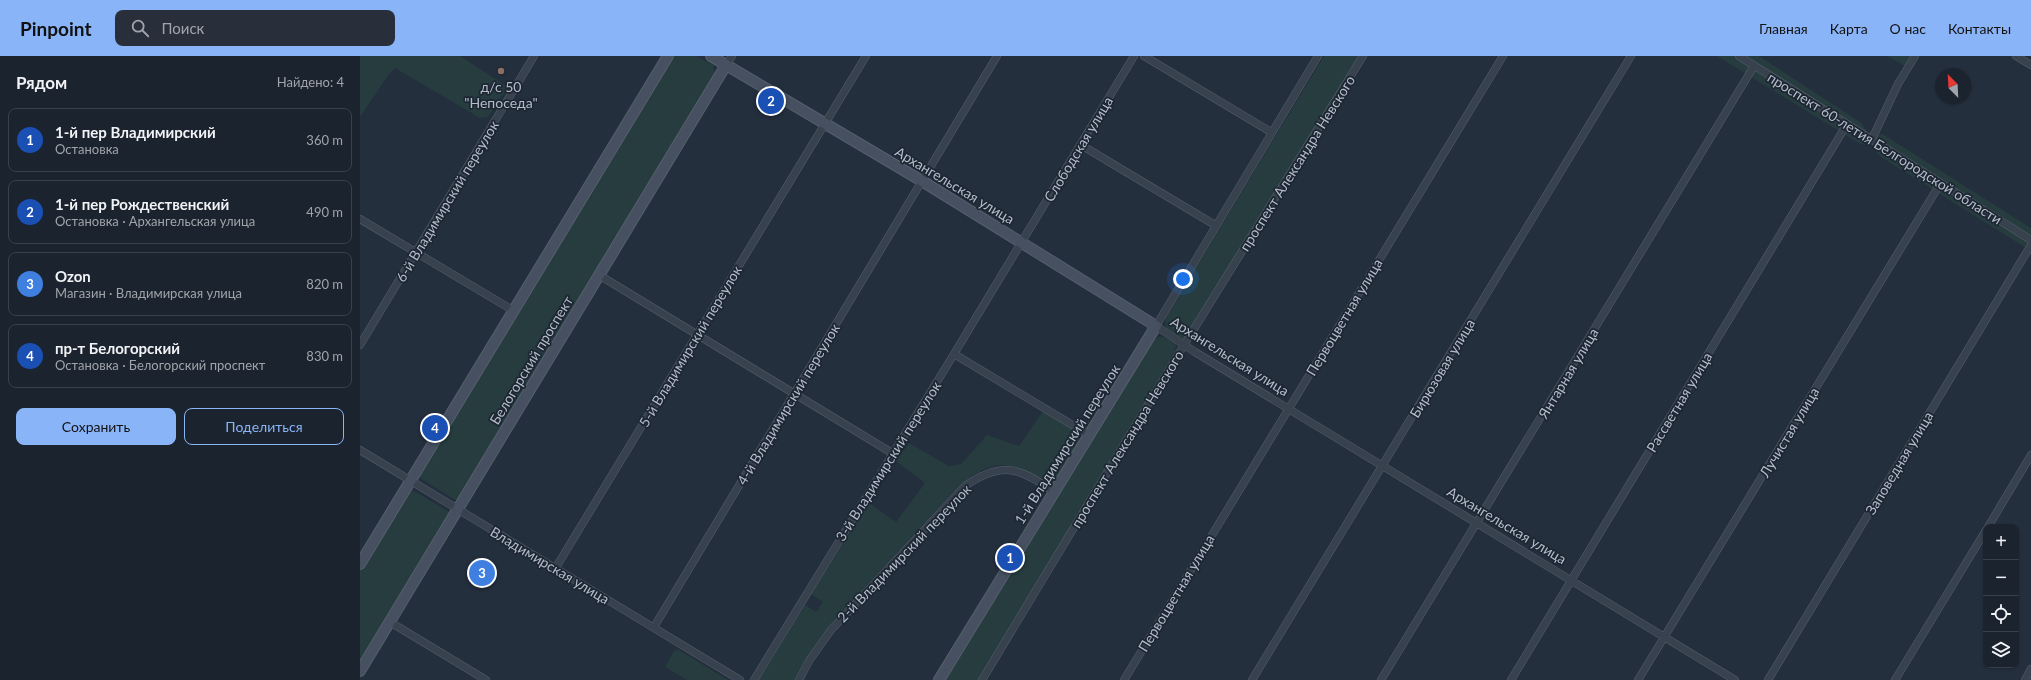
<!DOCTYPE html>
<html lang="ru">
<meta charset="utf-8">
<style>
body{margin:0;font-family:Lato,sans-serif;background:#282f3a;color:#f1f3f6}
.controls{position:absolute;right:12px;bottom:12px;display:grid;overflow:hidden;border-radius:8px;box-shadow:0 1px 3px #0004}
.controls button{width:36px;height:36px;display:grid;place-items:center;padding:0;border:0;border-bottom:1px solid #39404a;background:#1b232e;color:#f1f3f6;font:20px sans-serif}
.compass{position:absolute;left:1575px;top:12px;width:36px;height:36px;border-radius:50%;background:#1b232e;box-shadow:0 1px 3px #0004;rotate:336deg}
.you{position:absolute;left:823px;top:223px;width:14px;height:14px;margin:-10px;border:3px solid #fff;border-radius:50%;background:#1a73e8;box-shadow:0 0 0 6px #1a73e833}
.badge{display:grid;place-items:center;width:26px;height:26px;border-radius:50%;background:#8ab4f8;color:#fff;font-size:13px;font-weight:700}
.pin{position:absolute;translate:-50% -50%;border:2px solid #fff;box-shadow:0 1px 4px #0006}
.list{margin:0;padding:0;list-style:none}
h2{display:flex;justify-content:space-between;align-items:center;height:52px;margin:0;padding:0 16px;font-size:17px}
h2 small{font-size:13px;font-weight:400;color:#a0a4aa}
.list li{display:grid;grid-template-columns:26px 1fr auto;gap:12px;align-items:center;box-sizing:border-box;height:64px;margin:0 8px 8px;padding:0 8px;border:1px solid #39404a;border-radius:8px}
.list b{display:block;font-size:15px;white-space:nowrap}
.list p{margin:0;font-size:13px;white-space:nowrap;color:#a0a4aa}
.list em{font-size:13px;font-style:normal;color:#a0a4aa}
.actions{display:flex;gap:8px;padding:12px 16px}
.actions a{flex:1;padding:9px 0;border:1px solid #8ab4f8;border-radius:8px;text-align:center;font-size:14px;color:#8ab4f8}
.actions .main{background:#8ab4f8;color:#111}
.icon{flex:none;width:22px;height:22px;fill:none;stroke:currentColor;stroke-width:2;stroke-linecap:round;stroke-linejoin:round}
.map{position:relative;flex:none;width:1671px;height:624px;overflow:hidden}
header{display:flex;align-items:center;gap:24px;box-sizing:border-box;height:56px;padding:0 20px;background:#8ab4f8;color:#111}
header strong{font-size:19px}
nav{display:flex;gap:22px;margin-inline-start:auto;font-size:14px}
.search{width:280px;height:36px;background:#282f3a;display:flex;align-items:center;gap:10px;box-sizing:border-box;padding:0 14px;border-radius:8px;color:#a0a4aa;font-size:15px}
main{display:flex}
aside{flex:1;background:#1b232e}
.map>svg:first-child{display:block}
.green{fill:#263c3f}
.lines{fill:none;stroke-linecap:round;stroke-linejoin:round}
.street-casing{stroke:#565f6c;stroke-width:8}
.secondary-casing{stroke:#565f6c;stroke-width:12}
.street{stroke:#38414e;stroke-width:7}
.secondary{stroke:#465061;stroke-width:10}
.education-dot{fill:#8d6e63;stroke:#1d2633;stroke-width:1.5}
.labels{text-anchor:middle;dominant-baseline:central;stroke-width:3.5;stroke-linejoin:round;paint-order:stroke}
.poi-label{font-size:14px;fill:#b4bcc9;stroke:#1d2633}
.street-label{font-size:14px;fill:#b4bcc9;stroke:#1d2633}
</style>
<header>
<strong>Pinpoint</strong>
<div class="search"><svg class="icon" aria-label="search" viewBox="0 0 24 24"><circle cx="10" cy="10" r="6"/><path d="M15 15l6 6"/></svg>Поиск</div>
<nav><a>Главная</a><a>Карта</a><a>О нас</a><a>Контакты</a></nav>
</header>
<main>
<aside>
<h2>Рядом<small>Найдено: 4</small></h2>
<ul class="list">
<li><span class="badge" style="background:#1a4fb4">1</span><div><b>1-й пер Владимирский</b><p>Остановка</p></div><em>360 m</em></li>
<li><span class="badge" style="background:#1a4fb4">2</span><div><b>1-й пер Рождественский</b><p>Остановка · Архангельская улица</p></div><em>490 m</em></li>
<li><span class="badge" style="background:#3f7fe0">3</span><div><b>Ozon</b><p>Магазин · Владимирская улица</p></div><em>820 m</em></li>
<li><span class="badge" style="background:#1a4fb4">4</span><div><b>пр-т Белогорский</b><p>Остановка · Белогорский проспект</p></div><em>830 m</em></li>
</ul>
<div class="actions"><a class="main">Сохранить</a><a>Поделиться</a></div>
</aside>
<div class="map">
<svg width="1671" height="624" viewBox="0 0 1671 624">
<rect width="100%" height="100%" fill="#242f3e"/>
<!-- green -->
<path class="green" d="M0 0H100L148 31 128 61 120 62 35 12 29 18 0 61Z
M311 0H336L353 9 355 21 100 441 95 444 60 422 59 415Z
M964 0H1000L827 280 823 283 806 273 805 263Z
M1357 0H1399L1500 66C1506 73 1510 77 1507 86L1502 89Z
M1527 0H1554L1547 11Z
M1519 78 1524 79 1671 172V195L1521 101C1512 93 1512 87 1519 78Z
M799 281H804L816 288 815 296 619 624H585L791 286Z
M683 355C696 363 720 371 720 388L696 424 691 428 685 426C646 405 635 401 598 431L474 564 451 596 436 624H398L445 549 456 556 463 546 451 538 509 447 536 466 565 427 536 405 549 387 589 410 601 408 627 379 659 390Z
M49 432 91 457 0 608V513Z
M319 594 368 624H327L305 611 314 595Z"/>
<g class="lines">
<!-- street casing -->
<g class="street-casing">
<path id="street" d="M784 0 911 76
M958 0 796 270 835 296 1375 624
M1379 0 1671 184
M1656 0 1671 9
M366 9 372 0
M1512 83 1538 28 1555 0
M721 89 855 169
M0 163 154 255
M239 219 532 397
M0 289 174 0
M594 298 729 379
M0 394 380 624
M1628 471 1671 399
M195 513 506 0
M30 566 126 624
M294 571 637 0
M394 624 594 298 774 0
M439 624 449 605 471 574 605 430C641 405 660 411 694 436
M622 624 824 289 1003 0
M764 624 1143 0
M892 624 1271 0
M1021 624 1394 10
M1151 624 1487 68
M1278 624 1580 128
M1408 624 1671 189
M1535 624 1626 474
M1665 624 1671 613"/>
</g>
<!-- secondary casing -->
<g class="secondary-casing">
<path id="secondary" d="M351 0 562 125 796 270 579 624
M0 508 308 0
M0 615 366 9"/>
</g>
<!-- street -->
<use href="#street" class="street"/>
<!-- secondary -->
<use href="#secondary" class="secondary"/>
</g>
<!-- markers -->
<circle class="education-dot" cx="141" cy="15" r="4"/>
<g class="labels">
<!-- poi labels -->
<g class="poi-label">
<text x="141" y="30">д/с 50<tspan x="141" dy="16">"Непоседа"</tspan></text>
</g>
<!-- street labels -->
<g class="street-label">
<text transform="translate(1525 92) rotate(32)">проспект 60-летия Белгородской области</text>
<text transform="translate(718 93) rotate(-59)">Слободская улица</text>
<text transform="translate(937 107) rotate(-58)">проспект Александра Невского</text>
<text transform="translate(595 129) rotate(31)">Архангельская улица</text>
<text transform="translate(87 145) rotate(-59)">6-й Владимирский переулок</text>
<text transform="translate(984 261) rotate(-59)">Первоцветная улица</text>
<text transform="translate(330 290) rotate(-59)">5-й Владимирский переулок</text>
<text transform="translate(870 300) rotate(32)">Архангельская улица</text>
<text transform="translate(171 304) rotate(-59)">Белогорский проспект</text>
<text transform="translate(1082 312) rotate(-59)">Бирюзовая улица</text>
<text transform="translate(1208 317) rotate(-59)">Янтарная улица</text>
<text transform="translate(1319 346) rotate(-59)">Рассветная улица</text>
<text transform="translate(428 348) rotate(-59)">4-й Владимирский переулок</text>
<text transform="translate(1429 376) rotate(-59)">Лучистая улица</text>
<text transform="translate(767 383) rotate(-59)">проспект Александра Невского</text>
<text transform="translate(707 388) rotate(-58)">1-й Владимирский переулок</text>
<text transform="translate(528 405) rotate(-58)">3-й Владимирский переулок</text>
<text transform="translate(1539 407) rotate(-59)">Заповедная улица</text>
<text transform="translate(1147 469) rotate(31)">Архангельская улица</text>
<text transform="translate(544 497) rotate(-46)">2-й Владимирский переулок</text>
<text transform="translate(190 509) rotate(31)">Владимирская улица</text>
<text transform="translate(816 537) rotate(-59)">Первоцветная улица</text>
</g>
</g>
</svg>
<div class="controls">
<button>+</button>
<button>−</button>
<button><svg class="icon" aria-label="locate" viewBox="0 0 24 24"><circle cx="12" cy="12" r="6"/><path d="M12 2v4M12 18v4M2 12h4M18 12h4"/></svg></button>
<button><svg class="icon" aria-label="layers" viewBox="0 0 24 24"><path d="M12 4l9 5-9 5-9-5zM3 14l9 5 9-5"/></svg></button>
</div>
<svg class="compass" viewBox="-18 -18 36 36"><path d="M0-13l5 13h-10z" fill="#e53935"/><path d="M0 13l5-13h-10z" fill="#a0a4aa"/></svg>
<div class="you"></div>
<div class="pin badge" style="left:650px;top:502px;background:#1a4fb4">1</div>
<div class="pin badge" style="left:411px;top:45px;background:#1a4fb4">2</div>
<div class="pin badge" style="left:122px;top:517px;background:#3f7fe0">3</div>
<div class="pin badge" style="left:75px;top:372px;background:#1a4fb4">4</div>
</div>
</main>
